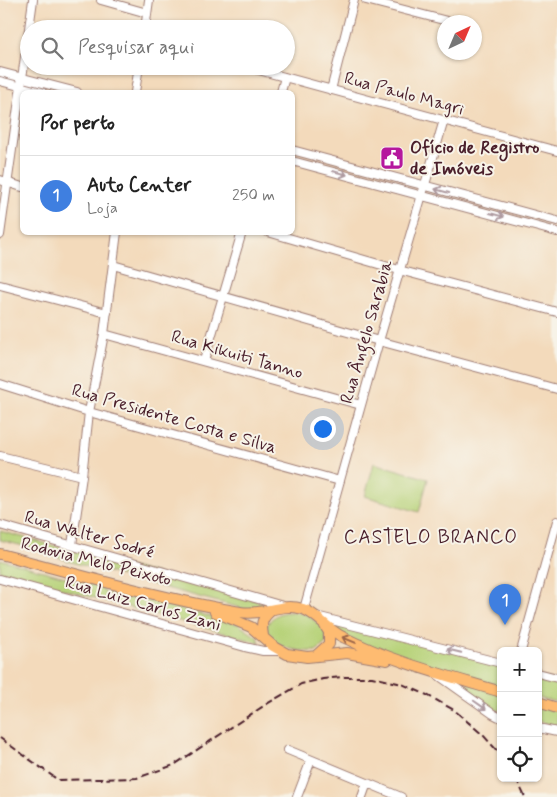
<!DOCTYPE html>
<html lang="pt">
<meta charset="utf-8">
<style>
body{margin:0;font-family:Mynerve,sans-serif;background:#f2f2f2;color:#222}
.controls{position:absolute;right:15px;bottom:15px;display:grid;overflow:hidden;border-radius:8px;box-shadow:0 1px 4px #0004}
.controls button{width:45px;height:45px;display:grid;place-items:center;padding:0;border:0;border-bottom:1px solid #e0e0e0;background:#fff;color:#222;font:25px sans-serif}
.compass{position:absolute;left:437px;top:15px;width:45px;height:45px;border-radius:50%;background:#fff;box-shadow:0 1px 4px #0004;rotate:44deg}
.you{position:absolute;left:322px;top:428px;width:18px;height:18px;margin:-12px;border:4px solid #fff;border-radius:50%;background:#1a73e8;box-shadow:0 0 0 8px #1a73e833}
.badge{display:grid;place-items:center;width:32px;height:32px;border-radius:50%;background:#b5179e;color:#fff;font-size:16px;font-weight:700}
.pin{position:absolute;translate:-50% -41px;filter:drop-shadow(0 1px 2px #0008)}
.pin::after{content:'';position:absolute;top:26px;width:18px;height:15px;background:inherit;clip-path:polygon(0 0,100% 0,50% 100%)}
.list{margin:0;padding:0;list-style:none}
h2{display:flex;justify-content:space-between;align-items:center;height:65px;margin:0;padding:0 20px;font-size:21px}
h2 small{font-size:16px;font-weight:400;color:#767676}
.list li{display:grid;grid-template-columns:32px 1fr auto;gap:15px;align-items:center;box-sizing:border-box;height:80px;padding:0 20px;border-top:1px solid #e0e0e0}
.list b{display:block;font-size:19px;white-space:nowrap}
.list p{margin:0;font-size:16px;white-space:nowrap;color:#767676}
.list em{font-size:16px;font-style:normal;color:#767676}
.icon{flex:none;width:28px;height:28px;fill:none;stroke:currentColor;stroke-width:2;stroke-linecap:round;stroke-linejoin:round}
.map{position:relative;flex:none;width:557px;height:797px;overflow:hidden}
.search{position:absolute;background:#fff;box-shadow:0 1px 4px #0004;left:20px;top:20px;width:275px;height:55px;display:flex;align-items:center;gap:12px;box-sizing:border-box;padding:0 18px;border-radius:28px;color:#767676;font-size:19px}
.panel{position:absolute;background:#fff;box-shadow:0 1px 4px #0004;left:20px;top:90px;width:275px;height:145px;border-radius:8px}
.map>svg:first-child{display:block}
.green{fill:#b5d176;stroke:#807850}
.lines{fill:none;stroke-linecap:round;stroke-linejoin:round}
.minor-casing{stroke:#9e7c73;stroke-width:10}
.major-casing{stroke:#9e7c73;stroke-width:12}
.minor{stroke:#fff;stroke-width:8}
.major{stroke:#febb71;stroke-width:10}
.rail{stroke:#4a1f2b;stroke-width:2;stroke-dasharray:8 4;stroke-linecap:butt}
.oneway{stroke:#ae9aa0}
.oneway2{stroke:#9b654a}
.labels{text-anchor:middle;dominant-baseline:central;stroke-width:4;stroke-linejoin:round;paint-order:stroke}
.street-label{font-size:18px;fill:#4a1f2b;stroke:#f7f3e8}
.poi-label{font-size:18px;font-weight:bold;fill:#4a1f2b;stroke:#f7f3e8;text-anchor:start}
.neighbourhood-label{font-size:19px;letter-spacing:1px;fill:#4a1f2b;stroke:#f7f3e8}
</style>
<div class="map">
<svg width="557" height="797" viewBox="0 0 557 797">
<rect width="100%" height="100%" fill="#f7f3e8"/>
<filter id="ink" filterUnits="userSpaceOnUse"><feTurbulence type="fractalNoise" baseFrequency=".02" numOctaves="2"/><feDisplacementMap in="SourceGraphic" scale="10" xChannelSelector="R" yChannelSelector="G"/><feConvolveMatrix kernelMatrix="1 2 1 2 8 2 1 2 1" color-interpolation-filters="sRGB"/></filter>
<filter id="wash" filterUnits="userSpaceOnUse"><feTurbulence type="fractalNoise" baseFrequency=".0096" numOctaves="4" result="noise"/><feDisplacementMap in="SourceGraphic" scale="20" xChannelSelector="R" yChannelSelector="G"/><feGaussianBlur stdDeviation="1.12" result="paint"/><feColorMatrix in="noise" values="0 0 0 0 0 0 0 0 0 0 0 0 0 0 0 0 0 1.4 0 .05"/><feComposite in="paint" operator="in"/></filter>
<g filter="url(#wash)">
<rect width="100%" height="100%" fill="#f3dabb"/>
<!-- green -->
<path class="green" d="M374 463 428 479 419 512 365 496Z
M0 531 268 604 264 609H245L203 598 67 561 50 553 0 540Z
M0 559 101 587 104 592 125 598 145 599 238 624 258 638 260 643 0 572Z
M295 612 308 615 325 630 326 643 316 651C299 652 266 648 267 625 275 613 281 612 295 612Z
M316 615 501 665V688L407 663 345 637Z
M538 676 557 681V702L538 698Z
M447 678 501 692V711L493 709Z
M538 702 557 708V726L538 721Z"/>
</g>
<g filter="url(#ink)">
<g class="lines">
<!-- minor casing -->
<g class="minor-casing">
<path id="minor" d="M101 0 147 13
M366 0 447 21
M145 29 149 0
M244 66 557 151
M0 72 77 92
M0 81 42 92
M331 90 354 0
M135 92 139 66
M281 92 285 77
M292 150 557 221
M292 161 557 232
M0 180 22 187
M268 232 399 270 557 312
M0 235 33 0
M113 265 379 341 557 389
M0 285 107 313
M104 334 361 405
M204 361 242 232
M0 384 89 412 340 481
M0 456 82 476
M0 525 283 606
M72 545 82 476 89 412 104 334 117 232
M0 579 245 647 263 651H279
M304 609 379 341 444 120
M316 616 501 663
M521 651 557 521
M538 673 557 678
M438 675 493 714 501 718
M538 728 557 732
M288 750 401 797
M297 797 311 760
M362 797 367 783"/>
</g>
<!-- major casing -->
<g class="major-casing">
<path id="major" d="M0 554C80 575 159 598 240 612 264 616 280 602 303 609 316 613 328 630 343 637 393 662 448 676 501 692
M215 612 251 627 273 646 287 654 307 657 347 653 387 660
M263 636C261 624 261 618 272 610
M317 655 329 644V632L325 626
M538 702 557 708"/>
</g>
<!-- minor -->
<use href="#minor" class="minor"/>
<!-- major -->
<use href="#major" class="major"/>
<!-- rail -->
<path class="rail" d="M0 738 58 780 137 778 174 765 265 705 301 684 323 679 341 677H372L402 684 427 695 454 710 483 735 501 755
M516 778 525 797"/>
</g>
<!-- one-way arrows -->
<defs><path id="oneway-shaft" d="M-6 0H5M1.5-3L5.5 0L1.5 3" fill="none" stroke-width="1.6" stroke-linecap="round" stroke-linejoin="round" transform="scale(1.25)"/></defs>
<g class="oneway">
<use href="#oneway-shaft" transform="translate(340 173) rotate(15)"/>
<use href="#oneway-shaft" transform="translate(442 191) rotate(-165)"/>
<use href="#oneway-shaft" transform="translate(497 215) rotate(15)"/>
<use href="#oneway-shaft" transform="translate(454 651) rotate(-166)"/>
<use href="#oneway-shaft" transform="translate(480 705) rotate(35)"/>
</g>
<use class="oneway2" href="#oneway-shaft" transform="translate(349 640) rotate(-157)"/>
</g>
<!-- icons -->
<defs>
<g id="civic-square" transform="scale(1.25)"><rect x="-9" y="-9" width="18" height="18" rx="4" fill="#b5179e" stroke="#f7f3e8"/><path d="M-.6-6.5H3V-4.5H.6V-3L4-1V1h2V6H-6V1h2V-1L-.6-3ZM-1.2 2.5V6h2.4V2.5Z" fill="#fff"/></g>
</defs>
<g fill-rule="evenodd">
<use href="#civic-square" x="392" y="158"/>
</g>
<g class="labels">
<!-- street labels -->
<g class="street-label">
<text transform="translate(404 94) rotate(15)">Rua Paulo Magri</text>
<text transform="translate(367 332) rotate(-74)">Rua Ângelo Sarabia</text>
<text transform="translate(237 355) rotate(16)">Rua Kikuiti Tanno</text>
<text transform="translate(174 419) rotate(16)">Rua Presidente Costa e Silva</text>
<text transform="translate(89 535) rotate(16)">Rua Walter Sodré</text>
<text transform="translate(96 562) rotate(14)">Rodovia Melo Peixoto</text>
<text transform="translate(143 604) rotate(16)">Rua Luiz Carlos Zani</text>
</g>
<!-- poi labels -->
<g class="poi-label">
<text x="410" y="148">Ofício de Registro<tspan x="410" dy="21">de Imóveis</tspan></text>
</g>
<!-- neighbourhood labels -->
<g class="neighbourhood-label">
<text x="431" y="537">CASTELO BRANCO</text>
</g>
</g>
</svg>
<div class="controls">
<button>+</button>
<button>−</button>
<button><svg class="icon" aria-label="locate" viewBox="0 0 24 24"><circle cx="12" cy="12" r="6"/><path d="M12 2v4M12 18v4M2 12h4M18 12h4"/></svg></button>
</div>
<svg class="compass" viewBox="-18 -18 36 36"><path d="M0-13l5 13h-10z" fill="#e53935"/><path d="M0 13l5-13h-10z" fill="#767676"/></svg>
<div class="you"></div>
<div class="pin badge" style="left:505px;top:625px;background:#3f7fe0">1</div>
<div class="search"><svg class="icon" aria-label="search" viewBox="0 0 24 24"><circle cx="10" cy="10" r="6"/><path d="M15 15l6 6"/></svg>Pesquisar aqui</div>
<section class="panel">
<h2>Por perto<small></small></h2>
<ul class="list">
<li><span class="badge" style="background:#3f7fe0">1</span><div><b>Auto Center</b><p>Loja</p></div><em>250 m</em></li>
</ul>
</section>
</div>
